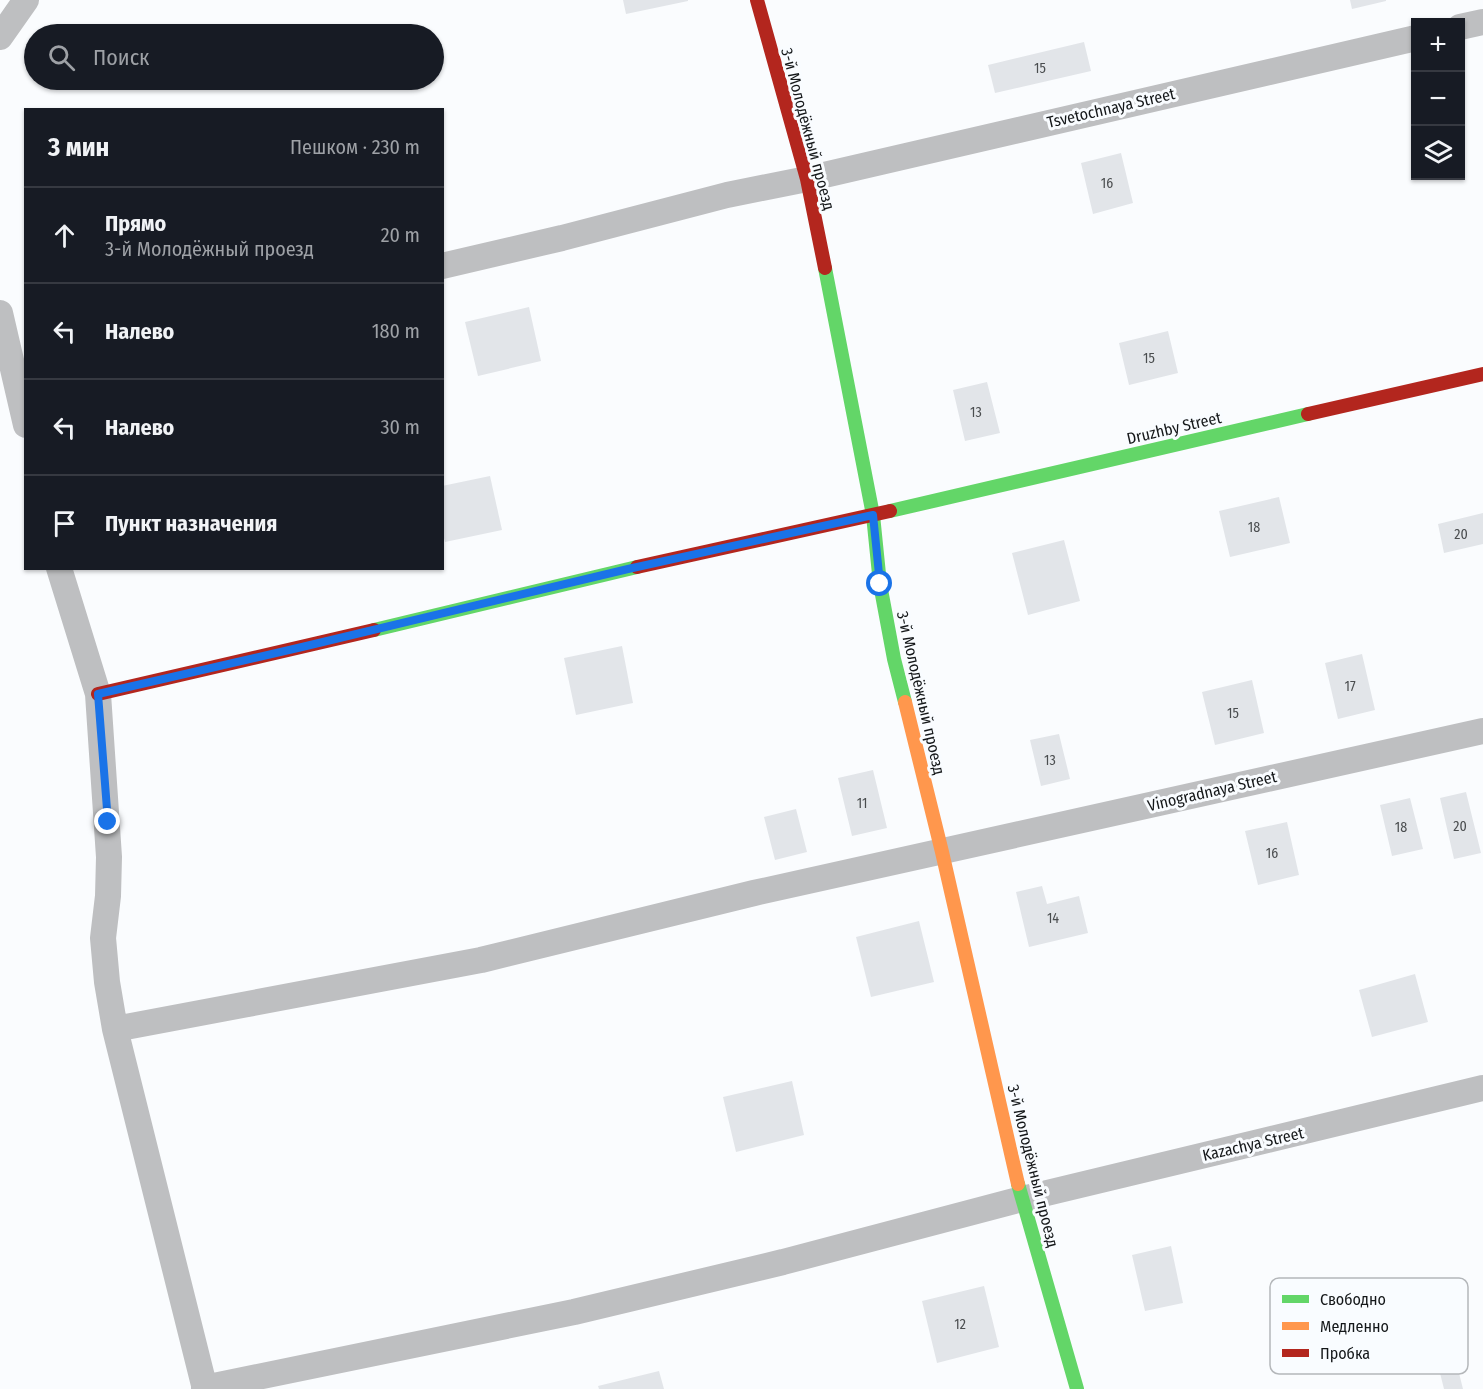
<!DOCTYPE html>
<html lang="ru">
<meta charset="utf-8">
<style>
body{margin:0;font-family:"Fira Sans Condensed",sans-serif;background:#20242c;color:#f1f3f6}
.controls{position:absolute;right:18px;top:18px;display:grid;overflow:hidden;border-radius:0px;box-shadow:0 2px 4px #0004}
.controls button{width:54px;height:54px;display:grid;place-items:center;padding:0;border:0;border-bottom:2px solid #363941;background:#171b24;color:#f1f3f6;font:30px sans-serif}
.stop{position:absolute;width:18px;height:18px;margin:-14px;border:4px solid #1a73e8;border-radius:50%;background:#fff}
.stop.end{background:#1a73e8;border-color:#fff;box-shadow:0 2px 6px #0008}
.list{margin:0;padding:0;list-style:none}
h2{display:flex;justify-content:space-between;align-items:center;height:78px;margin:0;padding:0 24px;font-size:26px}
h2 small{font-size:20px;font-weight:400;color:#9ea1a6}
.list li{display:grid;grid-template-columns:39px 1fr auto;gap:18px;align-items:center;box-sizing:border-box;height:96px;padding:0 24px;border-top:2px solid #363941}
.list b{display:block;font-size:22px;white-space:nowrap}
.list p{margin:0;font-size:20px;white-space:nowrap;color:#9ea1a6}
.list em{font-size:20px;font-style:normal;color:#9ea1a6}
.icon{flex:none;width:33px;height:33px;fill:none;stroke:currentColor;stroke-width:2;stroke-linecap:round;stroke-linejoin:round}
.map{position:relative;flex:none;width:1483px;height:1389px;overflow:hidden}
.search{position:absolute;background:#171b24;box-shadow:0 2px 4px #0004;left:24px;top:24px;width:420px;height:66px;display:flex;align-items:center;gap:15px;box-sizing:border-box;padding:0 21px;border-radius:33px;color:#9ea1a6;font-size:22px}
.panel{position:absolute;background:#171b24;box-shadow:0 2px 4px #0004;left:24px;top:108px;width:420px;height:462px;border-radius:0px}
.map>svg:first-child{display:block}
.building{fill:#e2e5e9}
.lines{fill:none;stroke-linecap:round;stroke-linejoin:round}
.street{stroke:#bebfc1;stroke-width:26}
.fast{stroke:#63d668;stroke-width:14}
.slow{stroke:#ff974d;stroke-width:14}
.jam{stroke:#b3261e;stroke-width:14}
.route{stroke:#1a73e8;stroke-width:8}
.labels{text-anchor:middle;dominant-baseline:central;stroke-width:6;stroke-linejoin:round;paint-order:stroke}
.number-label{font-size:14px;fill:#4a4d4f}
.street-label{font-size:16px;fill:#141719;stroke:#f9fcff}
.key{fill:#f9fcff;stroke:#b4b7ba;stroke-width:1.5}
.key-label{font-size:16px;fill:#141719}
</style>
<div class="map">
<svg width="1483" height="1389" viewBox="0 0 1483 1389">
<rect width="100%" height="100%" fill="#fafcfe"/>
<!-- building -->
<path class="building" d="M623 0H688V1L626 14Z
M1350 0H1386V1L1352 9Z
M1084 42 1091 71 995 93 988 65Z
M1121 153 1133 203 1093 214 1081 163Z
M529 307 541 361 478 376 465 322Z
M1168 331 1178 373 1129 385 1119 343Z
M987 382 1000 433 965 441 953 390Z
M490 476 502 530 445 542 442 530V486Z
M1279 497 1290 543 1230 557 1219 511Z
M1483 513V544L1444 553 1438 524Z
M1064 540 1080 601 1028 615 1012 553Z
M622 646 633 703 576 715 564 658Z
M1362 654 1375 710 1338 719 1325 663Z
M1252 680 1264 733 1215 745 1202 692Z
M1059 734 1070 779 1041 786 1030 740Z
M873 770 887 828 852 836 838 778Z
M1466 792 1481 853 1454 859 1440 798Z
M1410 798 1423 849 1392 856 1380 805Z
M796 809 807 852 775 860 764 817Z
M1287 822 1299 875 1258 885 1245 831Z
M1042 886 1047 904 1079 896 1088 933 1029 947 1016 892Z
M919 921 934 982 871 997 856 937Z
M1415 974 1428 1022 1372 1037 1359 990Z
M792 1081 804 1135 736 1152 723 1097Z
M1171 1246 1183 1303 1145 1311 1132 1255Z
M984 1286 999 1347 937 1363 922 1301Z
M1456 1361 1463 1389H1444L1438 1365Z
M659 1371 664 1389H599L598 1386Z"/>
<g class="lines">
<!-- street -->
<path class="street" d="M1460 27 1483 22
M0 37 26 0
M442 266 562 238 727 195 807 179 1416 38
M0 313 26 425
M59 568 98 694 109 857 108 896 103 938 107 982 115 1029 205 1389
M115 1029 481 960 754 893 1483 731
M204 1388 574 1312 783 1262 1022 1199 1483 1088"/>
<!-- fast -->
<path class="fast" d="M825 268 873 515 880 584 894 659 905 702
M890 511 1308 414
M374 630 637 567
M1018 1184 1077 1389"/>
<!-- slow -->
<path class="slow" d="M905 702 942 852 1018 1184"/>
<!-- jam -->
<path class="jam" d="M757 0 807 179 825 268
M1308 414 1483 374
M637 567 890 511
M98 694 374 630"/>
</g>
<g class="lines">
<!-- route -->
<path class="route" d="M108 822 98 694 302 647 628 569 873 515 880 584"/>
</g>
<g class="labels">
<!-- number labels -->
<g class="number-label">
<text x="1040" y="68">15</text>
<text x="1107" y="183">16</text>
<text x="1149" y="358">15</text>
<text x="976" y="412">13</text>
<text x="1254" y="527">18</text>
<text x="1461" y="534">20</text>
<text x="1350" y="686">17</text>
<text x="1233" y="713">15</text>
<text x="1050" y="760">13</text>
<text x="862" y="803">11</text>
<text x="1460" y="826">20</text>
<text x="1401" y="827">18</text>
<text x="1272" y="853">16</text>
<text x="1053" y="918">14</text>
<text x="960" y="1324">12</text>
</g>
<!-- street labels -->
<g class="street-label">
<text transform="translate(1111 108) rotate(-13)">Tsvetochnaya Street</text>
<text transform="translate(808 129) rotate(75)">3-й Молодёжный проезд</text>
<text transform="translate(1174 428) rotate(-13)">Druzhby Street</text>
<text transform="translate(921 693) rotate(77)">3-й Молодёжный проезд</text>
<text transform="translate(1212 791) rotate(-13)">Vinogradnaya Street</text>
<text transform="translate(1253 1144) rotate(-13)">Kazachya Street</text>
<text transform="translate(1033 1166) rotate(76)">3-й Молодёжный проезд</text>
</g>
</g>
<!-- legend -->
<rect x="1270" y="1278" width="198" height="96" rx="9" class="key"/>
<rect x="1282" y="1295" width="27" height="8" fill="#63d668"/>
<rect x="1282" y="1322" width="27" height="8" fill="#ff974d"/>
<rect x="1282" y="1349" width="27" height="8" fill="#b3261e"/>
<g class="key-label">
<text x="1320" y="1305">Свободно</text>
<text x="1320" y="1332">Медленно</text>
<text x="1320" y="1359">Пробка</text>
</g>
</svg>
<div class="controls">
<button>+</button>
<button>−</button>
<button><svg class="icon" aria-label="layers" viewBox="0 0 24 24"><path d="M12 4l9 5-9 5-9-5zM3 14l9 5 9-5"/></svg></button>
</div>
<div class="stop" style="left:880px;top:584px"></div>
<div class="stop end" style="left:108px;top:822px"></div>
<div class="search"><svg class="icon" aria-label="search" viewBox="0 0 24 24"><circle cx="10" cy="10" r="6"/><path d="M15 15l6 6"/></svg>Поиск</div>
<section class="panel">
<h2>3 мин<small>Пешком · 230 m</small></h2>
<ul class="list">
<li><svg class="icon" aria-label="ahead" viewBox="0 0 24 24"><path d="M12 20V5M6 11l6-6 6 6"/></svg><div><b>Прямо</b><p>3-й Молодёжный проезд</p></div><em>20 m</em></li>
<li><svg class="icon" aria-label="left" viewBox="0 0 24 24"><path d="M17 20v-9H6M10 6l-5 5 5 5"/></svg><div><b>Налево</b></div><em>180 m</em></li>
<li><svg class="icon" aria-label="left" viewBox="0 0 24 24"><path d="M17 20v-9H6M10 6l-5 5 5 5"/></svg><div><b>Налево</b></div><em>30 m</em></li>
<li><svg class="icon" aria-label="arrive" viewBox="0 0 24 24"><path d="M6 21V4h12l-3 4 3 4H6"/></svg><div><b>Пункт назначения</b></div></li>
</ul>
</section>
</div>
